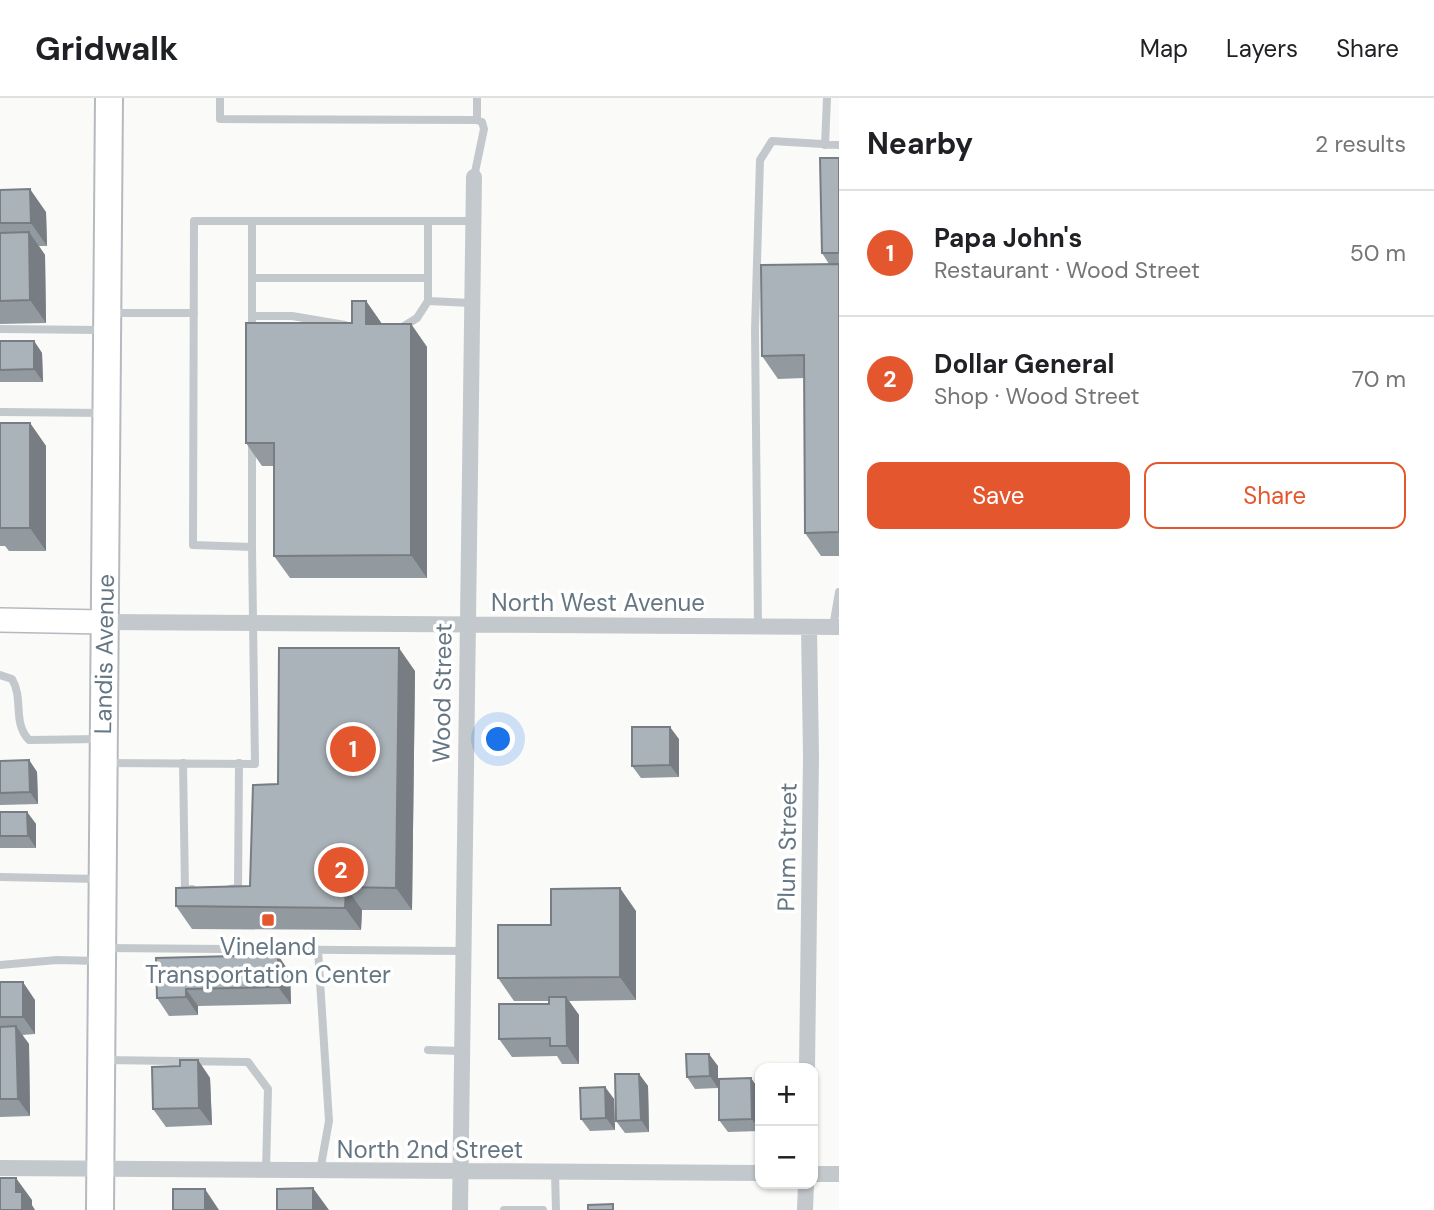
<!DOCTYPE html>
<meta charset="utf-8">
<style>
body{margin:0;font-family:"DM Sans",sans-serif;background:#f2f2f2;color:#202124}
.controls{position:absolute;right:21px;bottom:21px;display:grid;overflow:hidden;border-radius:14px;box-shadow:0 2px 5px #0004}
.controls button{width:63px;height:63px;display:grid;place-items:center;padding:0;border:0;border-bottom:2px solid #e0e0e0;background:#fff;color:#202124;font:35px sans-serif}
.you{position:absolute;left:499px;top:642px;width:24px;height:24px;margin:-18px;border:5px solid #fff;border-radius:50%;background:#1a73e8;box-shadow:0 0 0 10px #1a73e833}
.badge{display:grid;place-items:center;width:46px;height:46px;border-radius:50%;background:#e4572e;color:#fff;font-size:23px;font-weight:700}
.pin{position:absolute;translate:-50% -50%;border:4px solid #fff;box-shadow:0 2px 7px #0006}
.list{margin:0;padding:0;list-style:none}
h2{display:flex;justify-content:space-between;align-items:center;height:91px;margin:0;padding:0 28px;font-size:30px}
h2 small{font-size:23px;font-weight:400;color:#757577}
.list li{display:grid;grid-template-columns:46px 1fr auto;gap:21px;align-items:center;box-sizing:border-box;height:126px;padding:0 28px;border-top:2px solid #e0e0e0}
.list b{display:block;font-size:26px;white-space:nowrap}
.list p{margin:0;font-size:23px;white-space:nowrap;color:#757577}
.list em{font-size:23px;font-style:normal;color:#757577}
.actions{display:flex;gap:14px;padding:21px 28px}
.actions a{flex:1;padding:16px 0;border:2px solid #e4572e;border-radius:14px;text-align:center;font-size:24px;color:#e4572e}
.actions .main{background:#e4572e;color:#fff}
.map{position:relative;flex:none;width:839px;height:1112px;overflow:hidden}
header{display:flex;align-items:center;gap:42px;box-sizing:border-box;height:98px;padding:0 35px;background:#fff;border-bottom:2px solid #e0e0e0}
header strong{font-size:33px}
nav{display:flex;gap:38px;margin-inline-start:auto;font-size:24px}
main{display:flex}
aside{flex:1;background:#fff}
.map>svg:first-child{display:block}
.lines{fill:none;stroke-linecap:round;stroke-linejoin:round}
.secondary-casing{stroke:#b3babf;stroke-width:26}
.primary-casing{stroke:#b5babe;stroke-width:30}
.lane{stroke:#c3c8cc;stroke-width:8}
.street{stroke:#c3c8cc;stroke-width:16}
.secondary{stroke:#fff;stroke-width:23}
.primary{stroke:#fff;stroke-width:26}
.wall{fill:#929a9f}
.shaded-wall{fill:#777d82}
.building{fill:#aab3b9;stroke:#777d82;stroke-width:2}
.poi-dot{fill:#e4572e;stroke:#fff;stroke-width:2.5}
.labels{text-anchor:middle;dominant-baseline:central;stroke-width:7;stroke-linejoin:round;paint-order:stroke}
.street-label{font-size:24px;fill:#657683;stroke:#fff}
.poi-label{font-size:24px;fill:#657683;stroke:#fff}
</style>
<header>
<strong>Gridwalk</strong>
<nav><a>Map</a><a>Layers</a><a>Share</a></nav>
</header>
<main>
<div class="map">
<svg width="839" height="1112" viewBox="0 0 839 1112">
<rect width="100%" height="100%" fill="#fafaf8"/>
<g class="lines">
<!-- secondary casing -->
<g class="secondary-casing">
<path id="secondary" d="M0 522 104 524"/>
</g>
<!-- primary casing -->
<g class="primary-casing">
<path id="primary" d="M100 1112 109 0"/>
</g>
<!-- lane -->
<path class="lane" d="M220 0V21L477 22 482 24 484 31 474 79
M477 0V22
M825 47 827 0
M428 123V203L471 205
M252 180H428
M113 215H194
M252 218H292L345 227
M401 230 417 220 428 203
M0 231 102 232
M252 235V123
M0 314 103 315
M252 346V449
M758 528 755 232 760 62 772 43 839 47
M833 529 839 494
M0 577 12 581C24 601 12 624 29 642L100 641
M106 665 255 666 252 449 193 447 194 123H473
M183 665 185 792 192 791
M0 779 99 781
M230 791 238 790 239 665
M104 850 462 853
M318 852 329 1023 320 1073
M0 867 57 862 98 863
M428 952 461 953
M104 962 248 964 268 991 266 1073
M555 1074 556 1112
M504 1112H543"/>
<!-- street -->
<path class="street" d="M104 524 839 529
M807 970 811 658 809 529
M0 1070 760 1075
M813 1076H839
M460 1112 474 79
M805 1112 806 1086"/>
<!-- secondary -->
<use href="#secondary" class="secondary"/>
<!-- primary -->
<use href="#primary" class="primary"/>
</g>
<!-- wall -->
<path class="wall" d="M839 60V458H821L805 435 804 280 778 281 762 258 829 166 822 155Z
M0 92 46 114 47 148H39L45 157 46 225 0 226Z
M366 203 382 226H411L427 249V480H290L274 458V368H262L246 345 352 225Z
M0 243H34L42 255 43 284H0Z
M0 325H30L46 348V453H9L5 448H0Z
M415 573 412 812H362L361 832 192 831 176 808 250 788 278 686Z
M679 641V679L641 680 632 668Z
M29 662 37 674 38 706 0 707V663Z
M0 714H27L36 726V750H0Z
M636 813V902L569 903 579 917V966H562L557 958 512 959 499 941 549 906V903H514L498 880 551 827Z
M156 860 290 875 291 906 198 908V917L169 918 157 900Z
M0 884 35 902V936L22 937 29 946 30 1018 0 1019Z
M198 962 210 980 212 1027 166 1029 153 1011 180 968Z
M718 968V990L695 991 687 979Z
M639 976 648 988 649 1034 625 1035 616 1023Z
M751 980 759 992 760 1033 728 1034 719 1022Z
M605 989 614 1001 615 1032 590 1033 581 1021Z"/>
<!-- shaded-wall -->
<path class="shaded-wall" d="M30 91 46 114 47 148 31 125Z
M29 134 45 157 46 225 30 202Z
M366 203 382 226H366Z
M411 226 427 249V480L411 457Z
M34 243 42 255 43 284 34 271Z
M30 325 46 348V453L30 430Z
M399 550 415 573 412 812 396 790Z
M670 629 679 641V679L670 667Z
M29 662 37 674 38 706 30 694Z
M27 714 36 726V750L28 738Z
M346 789 362 812 361 832 345 810Z
M620 790 636 813V902L620 879Z
M278 857 290 875 291 906 278 889Z
M23 884 35 902V936L23 919Z
M186 891 198 908V917L186 899Z
M566 899 579 917V966L567 948Z
M16 928 29 946 30 1018 18 1001Z
M709 956 718 968V990L710 978Z
M198 962 210 980 212 1027 199 1010Z
M639 976 648 988 649 1034 641 1022Z
M751 980 759 992 760 1033 752 1021Z
M605 989 614 1001 615 1032 606 1020Z
M16 1080 32 1102V1107L35 1112H22L16 1094Z
M313 1090 329 1112H313Z
M205 1091 219 1112H205Z"/>
<!-- building -->
<path class="building" d="M820 60H839V155H822Z
M30 91 31 125H0V92Z
M29 134 30 202 0 203V135Z
M839 166V434L805 435 804 257 762 258 761 167Z
M352 203H366V226H411V457L274 458V345H246V225H352Z
M0 243H34V271L0 272Z
M0 325H30V430H0Z
M279 550H399L396 790 346 789 345 810 176 808V790L250 788 253 687 278 686Z
M632 629H670V667L632 668Z
M29 662 30 694 0 695V663Z
M0 714H27L28 738H0Z
M620 790V879L498 880V827H551V791Z
M278 857V889L186 891V899L157 900 156 860Z
M0 884H23V919H0Z
M549 899H566L567 948H550V940L499 941V906H549Z
M16 928 18 1001H0V929Z
M686 956H709L710 978 687 979Z
M180 962H198L199 1010 153 1011 152 969 180 968Z
M615 976H639L641 1022 616 1023Z
M751 980 752 1021 719 1022V981Z
M605 989 606 1020 581 1021 580 990Z
M0 1080H16V1094H22V1112H0Z
M313 1090V1112H277V1091Z
M173 1091H205V1112H173Z
M613 1106V1112H588V1107Z"/>
<!-- markers -->
<rect class="poi-dot" x="261" y="815" width="14" height="14" rx="3.5"/>
<g class="labels">
<!-- street labels -->
<g class="street-label">
<text x="598" y="504">North West Avenue</text>
<text transform="translate(104 556) rotate(-89)">Landis Avenue</text>
<text transform="translate(442 595) rotate(-89)">Wood Street</text>
<text transform="translate(787 749) rotate(-89)">Plum Street</text>
<text x="430" y="1051">North 2nd Street</text>
</g>
<!-- poi labels -->
<g class="poi-label">
<text x="268" y="848">Vineland<tspan x="268" dy="28">Transportation Center</tspan></text>
</g>
</g>
</svg>
<div class="controls">
<button>+</button>
<button>−</button>
</div>
<div class="you"></div>
<div class="pin badge" style="left:353px;top:651px">1</div>
<div class="pin badge" style="left:341px;top:772px">2</div>
</div>
<aside>
<h2>Nearby<small>2 results</small></h2>
<ul class="list">
<li><span class="badge">1</span><div><b>Papa John's</b><p>Restaurant · Wood Street</p></div><em>50 m</em></li>
<li><span class="badge">2</span><div><b>Dollar General</b><p>Shop · Wood Street</p></div><em>70 m</em></li>
</ul>
<div class="actions"><a class="main">Save</a><a>Share</a></div>
</aside>
</main>
